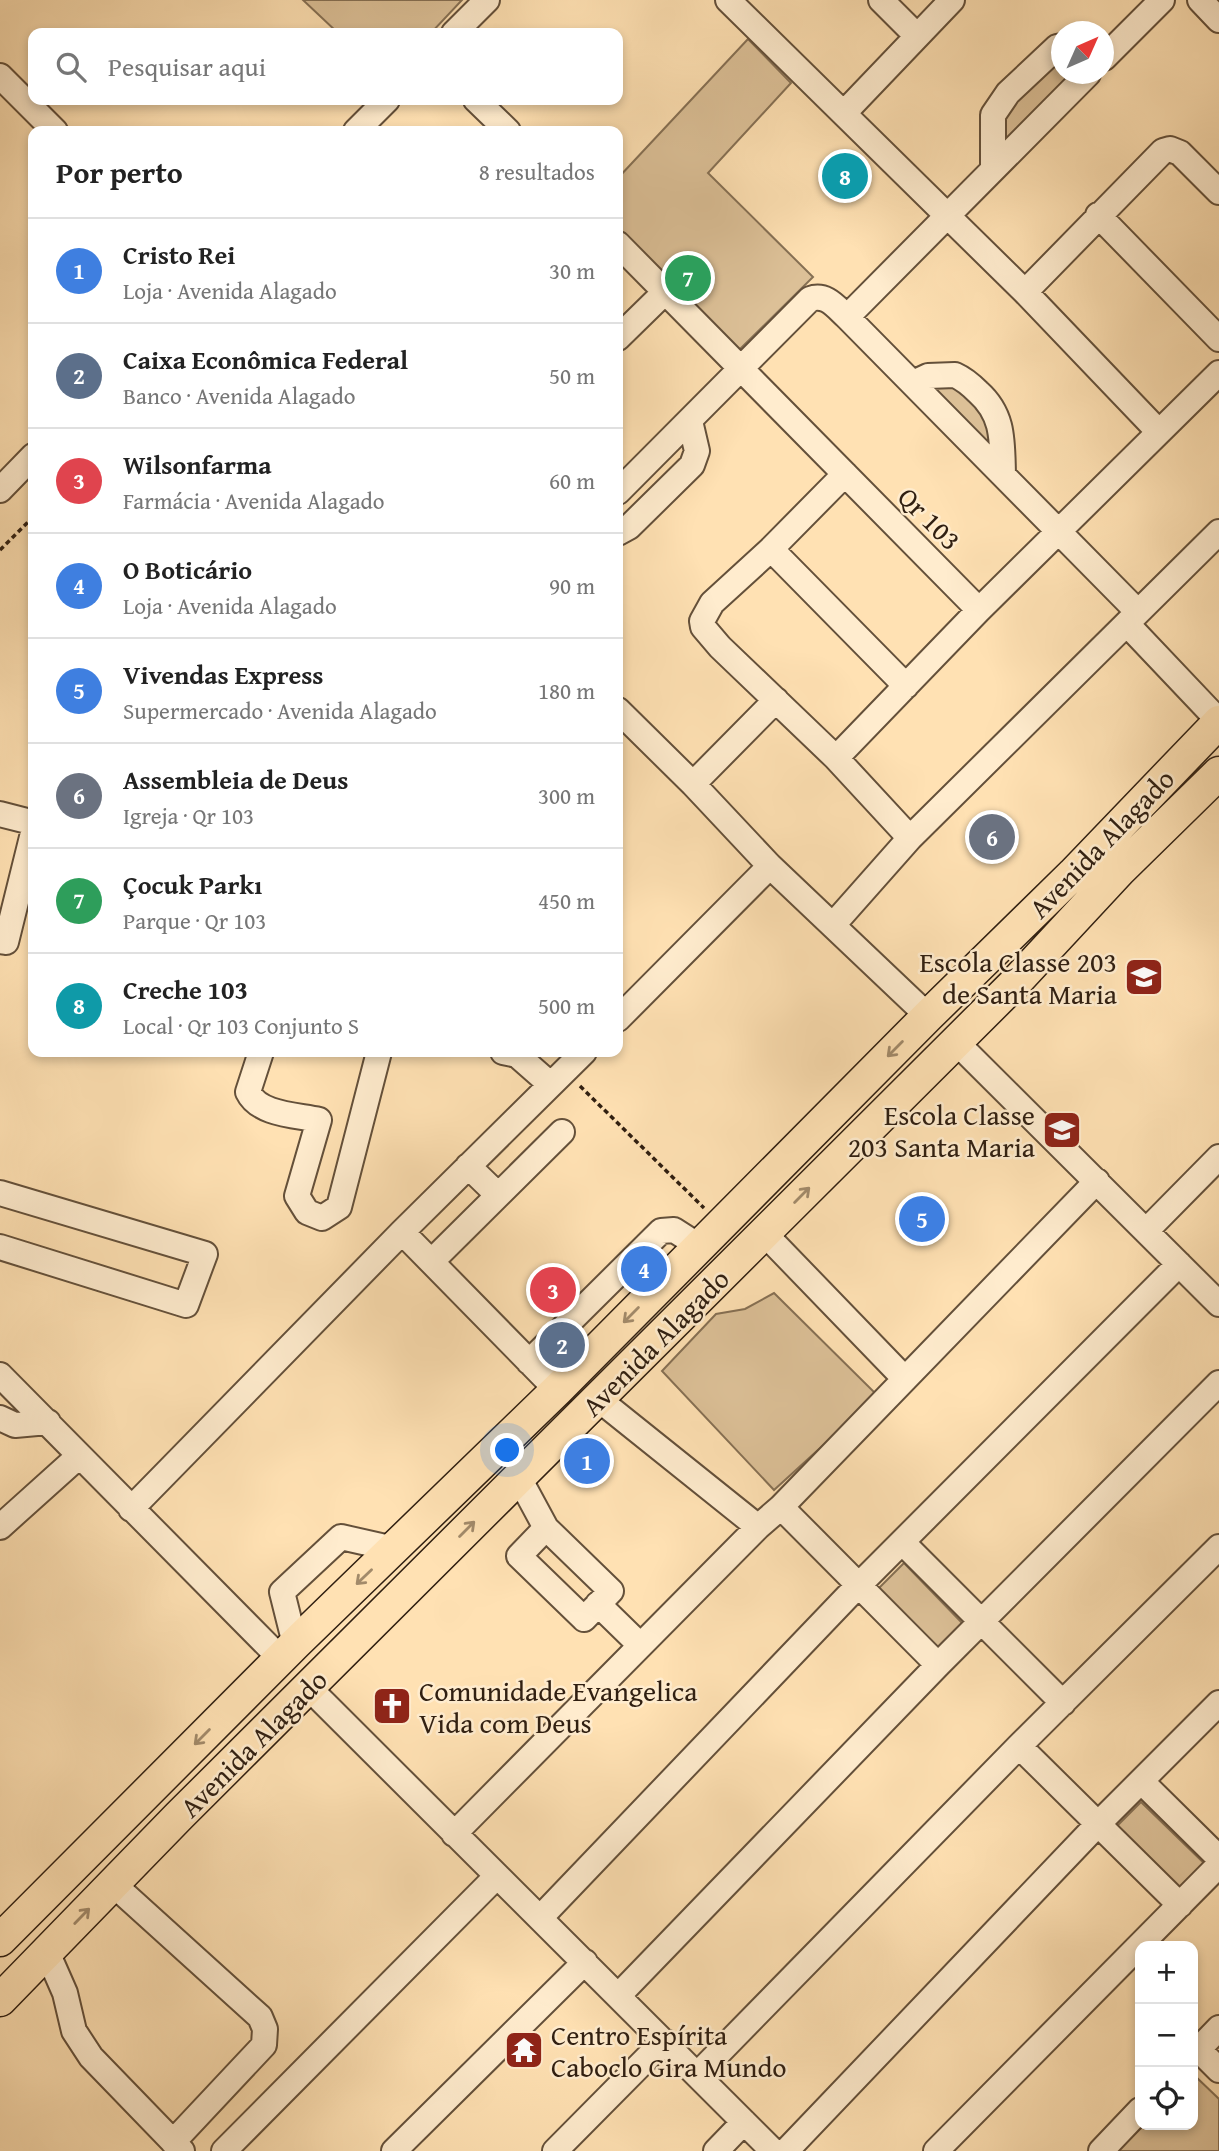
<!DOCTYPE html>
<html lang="pt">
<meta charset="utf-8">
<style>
body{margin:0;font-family:"Gentium Book Plus",serif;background:#f2f2f2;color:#222}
.controls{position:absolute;right:21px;bottom:21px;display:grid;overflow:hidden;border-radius:14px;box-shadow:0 4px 10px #0003}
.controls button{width:63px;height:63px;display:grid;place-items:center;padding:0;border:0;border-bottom:2px solid #e0e0e0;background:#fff;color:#222;font:35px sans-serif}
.compass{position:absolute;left:1051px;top:21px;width:63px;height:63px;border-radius:50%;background:#fff;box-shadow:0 4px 10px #0003;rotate:45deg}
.you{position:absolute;left:508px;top:1451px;width:24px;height:24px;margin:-18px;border:5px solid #fff;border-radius:50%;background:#1a73e8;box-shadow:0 0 0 10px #1a73e833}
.badge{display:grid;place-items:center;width:46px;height:46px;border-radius:50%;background:#0b8043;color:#fff;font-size:23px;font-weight:700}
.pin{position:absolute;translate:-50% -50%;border:4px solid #fff;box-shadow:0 2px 7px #0006}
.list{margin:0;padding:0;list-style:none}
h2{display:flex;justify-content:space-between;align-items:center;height:91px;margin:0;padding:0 28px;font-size:30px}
h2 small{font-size:23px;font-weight:400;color:#767676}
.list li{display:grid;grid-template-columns:46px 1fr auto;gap:21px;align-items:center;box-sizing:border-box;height:105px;padding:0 28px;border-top:2px solid #e0e0e0}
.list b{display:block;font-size:26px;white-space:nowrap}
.list p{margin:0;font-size:23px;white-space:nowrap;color:#767676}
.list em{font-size:23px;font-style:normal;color:#767676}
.icon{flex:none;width:38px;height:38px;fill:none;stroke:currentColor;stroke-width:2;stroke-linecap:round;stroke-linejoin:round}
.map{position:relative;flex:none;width:1219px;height:2151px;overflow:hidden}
.search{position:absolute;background:#fff;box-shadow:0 4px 10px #0003;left:28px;top:28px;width:595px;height:77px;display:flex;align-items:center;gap:18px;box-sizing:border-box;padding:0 24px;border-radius:14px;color:#767676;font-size:26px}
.panel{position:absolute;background:#fff;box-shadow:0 4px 10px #0003;left:28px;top:126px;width:595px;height:931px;border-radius:14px}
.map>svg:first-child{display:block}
.green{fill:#dcc097;stroke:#867054;stroke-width:2}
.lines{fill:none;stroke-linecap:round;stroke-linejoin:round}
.minor-casing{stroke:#64503a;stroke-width:28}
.major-casing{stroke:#301f11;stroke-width:35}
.path{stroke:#301f11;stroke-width:3.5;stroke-dasharray:5 3.5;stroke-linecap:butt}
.minor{stroke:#ffecce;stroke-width:24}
.major{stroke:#ffe1b3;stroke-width:32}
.oneway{stroke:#a28a6a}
.labels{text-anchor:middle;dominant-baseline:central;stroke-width:5;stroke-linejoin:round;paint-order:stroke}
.street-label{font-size:28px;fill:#301f11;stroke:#ffecce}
.poi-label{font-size:28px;fill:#301f11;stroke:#ffecce;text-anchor:end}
</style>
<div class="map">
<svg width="1219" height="2151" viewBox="0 0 1219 2151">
<rect width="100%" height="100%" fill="#ffe1b3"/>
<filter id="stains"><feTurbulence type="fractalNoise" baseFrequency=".00286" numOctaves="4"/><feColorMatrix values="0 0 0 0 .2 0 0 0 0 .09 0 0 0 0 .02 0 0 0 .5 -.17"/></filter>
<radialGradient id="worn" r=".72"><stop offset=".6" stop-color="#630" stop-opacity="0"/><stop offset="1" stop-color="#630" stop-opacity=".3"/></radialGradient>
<!-- green -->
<path class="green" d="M303 0H462L431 33H338Z
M748 39 791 83 708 173 813 277 737 352 618 233V178Z
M1061 50 1062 74H1078L994 155 997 114Z
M960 384 989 412 997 464 919 385Z
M774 1293 875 1393 841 1429 774 1490 662 1371 716 1314 745 1309Z
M904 1563 966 1627 937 1656 874 1593Z
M1141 1802 1209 1868 1178 1898 1111 1832Z
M1194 2075 1219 2099V2151H1118L1144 2125H1193Z"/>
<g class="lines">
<!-- minor casing -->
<g class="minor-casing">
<path id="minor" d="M728 0 1025 292
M881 0 917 36
M1200 0 1219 20
M454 33 487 0
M1104 58 1162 0
M0 76 55 131
M476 100 508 131
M844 113 952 0
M356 131 387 100
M993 168V115L1008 93 1057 47 1062 46
M1098 215 1219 339
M618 244 979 610 836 758 910 838
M847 317 1088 74
M618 338 665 292
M913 383 928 376 955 375C964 379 971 385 978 392 1004 415 1002 441 1003 474
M1158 431 1025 292 1163 151 1170 149 1180 153 1219 192
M0 490 33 456
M618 492 810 299C826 293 836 307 847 317L1138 612
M618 533 629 527 692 465 697 451 690 421
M771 549 906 686
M979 610 1219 373
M1127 624 1219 721
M618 710 693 784 770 866 928 1016
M836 758 720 647 703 627 702 621 712 603 771 549 845 474
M693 784 776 700
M0 814 31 822 33 826
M833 925 910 838 1219 532
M0 941 6 942 33 833
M618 1019 770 866
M956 1042 1219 1304
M261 1052 248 1092C259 1115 297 1115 319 1120L297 1196 307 1212 322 1218 339 1207 379 1052
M503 1052 517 1055 550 1084
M468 1166 498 1195
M0 1193 205 1254 186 1305 0 1247
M1146 1231 1219 1157
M402 1232 557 1390
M764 1233 905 1379
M432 1261 562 1132
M529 1362 661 1231 674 1230 699 1246
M0 1375 281 1659
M597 1398 758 1527
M0 1418 15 1425 48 1422
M519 1478 546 1528 611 1591 584 1619 519 1556 546 1528
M781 1507 938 1665
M131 1509 402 1232 584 1052
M0 1527 79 1456
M902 1542 1063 1703
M598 1604 640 1645
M295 1644 282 1592 341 1537 394 1549
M310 1689 773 2151
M1019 1746 1180 1905
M1141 1781 1219 1858
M454 1834 758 1527 781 1507 1097 1181
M113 1884 260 2017 265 2029 264 2045 173 2142
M540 1918 847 1597 1179 1264
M47 1952 65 1993 74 2031 91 2057 182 2151
M619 1995 938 1665 1219 1383
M1198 2049 1219 2070
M1193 2055 1219 2028
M698 2074 1019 1746 1219 1547
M224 2151 496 1877
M394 2151 585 1962
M555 2151 664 2041
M716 2151 744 2122
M786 2151 1098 1824 1219 1703
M936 2151 1219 1865
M1101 2151 1140 2110"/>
</g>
<!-- major casing -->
<g class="major-casing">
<path id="major" d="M0 1940 295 1644 557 1390 928 1016 1073 874 1219 722
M0 2000 179 1816 1013 985 1119 871 1219 773"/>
</g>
<!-- path -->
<path class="path" d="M0 550 33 517
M580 1086 704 1208"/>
<!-- minor -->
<use href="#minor" class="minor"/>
<!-- major -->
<use href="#major" class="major"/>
</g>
<!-- one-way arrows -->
<defs><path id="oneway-shaft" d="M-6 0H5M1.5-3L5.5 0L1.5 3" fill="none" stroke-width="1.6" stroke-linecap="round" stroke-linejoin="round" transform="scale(1.75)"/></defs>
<g class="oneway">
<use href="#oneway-shaft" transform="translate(895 1049) rotate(135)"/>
<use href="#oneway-shaft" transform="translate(802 1195) rotate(-45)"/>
<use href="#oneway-shaft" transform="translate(631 1315) rotate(135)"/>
<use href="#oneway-shaft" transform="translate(467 1529) rotate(-45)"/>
<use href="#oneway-shaft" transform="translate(364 1577) rotate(136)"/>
<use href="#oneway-shaft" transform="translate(202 1737) rotate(135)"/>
<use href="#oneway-shaft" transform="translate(82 1916) rotate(-46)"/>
</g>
<!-- icons -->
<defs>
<g id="school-square" transform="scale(2.0125)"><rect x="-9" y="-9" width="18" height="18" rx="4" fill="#8f2418" stroke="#ffecce"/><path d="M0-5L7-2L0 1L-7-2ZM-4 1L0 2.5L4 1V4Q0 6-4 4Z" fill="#fff"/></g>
<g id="church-square" transform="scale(2.0125)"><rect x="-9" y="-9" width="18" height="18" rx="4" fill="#8f2418" stroke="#ffecce"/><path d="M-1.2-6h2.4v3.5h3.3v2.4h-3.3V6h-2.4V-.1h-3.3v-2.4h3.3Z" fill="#fff"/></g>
<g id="temple-square" transform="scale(2.0125)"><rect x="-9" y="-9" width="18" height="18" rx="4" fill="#8f2418" stroke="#ffecce"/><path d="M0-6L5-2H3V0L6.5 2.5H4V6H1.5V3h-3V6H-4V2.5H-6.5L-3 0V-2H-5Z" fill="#fff"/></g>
</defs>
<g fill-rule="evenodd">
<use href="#school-square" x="1144" y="977"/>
<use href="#school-square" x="1062" y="1130"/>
<use href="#church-square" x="392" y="1706"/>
<use href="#temple-square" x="524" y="2050"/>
</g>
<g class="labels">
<!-- street labels -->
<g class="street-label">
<text transform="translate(930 518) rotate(45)">Qr 103</text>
<text transform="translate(1101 843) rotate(-46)">Avenida Alagado</text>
<text transform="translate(655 1342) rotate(-45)">Avenida Alagado</text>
<text transform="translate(253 1743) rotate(-45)">Avenida Alagado</text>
</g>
<!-- poi labels -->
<g class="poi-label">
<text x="1117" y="961">Escola Classe 203<tspan x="1117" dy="32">de Santa Maria</tspan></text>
<text x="1035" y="1114">Escola Classe<tspan x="1035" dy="32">203 Santa Maria</tspan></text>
<text x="419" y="1690" text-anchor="start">Comunidade Evangelica<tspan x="419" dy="32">Vida com Deus</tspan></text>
<text x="551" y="2034" text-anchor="start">Centro Espírita<tspan x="551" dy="32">Caboclo Gira Mundo</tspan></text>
</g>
</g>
<rect width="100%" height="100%" filter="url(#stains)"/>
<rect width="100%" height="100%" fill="url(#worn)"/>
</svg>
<div class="controls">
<button>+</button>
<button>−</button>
<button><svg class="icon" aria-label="locate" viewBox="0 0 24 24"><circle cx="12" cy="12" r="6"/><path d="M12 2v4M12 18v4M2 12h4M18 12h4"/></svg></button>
</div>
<svg class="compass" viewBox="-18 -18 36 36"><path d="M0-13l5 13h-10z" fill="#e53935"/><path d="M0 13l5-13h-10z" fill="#767676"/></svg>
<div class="you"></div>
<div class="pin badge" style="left:587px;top:1461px;background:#3f7fe0">1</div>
<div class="pin badge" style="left:562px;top:1345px;background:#5c6f8a">2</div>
<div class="pin badge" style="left:553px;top:1290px;background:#e0444e">3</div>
<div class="pin badge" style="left:644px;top:1269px;background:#3f7fe0">4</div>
<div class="pin badge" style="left:922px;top:1219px;background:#3f7fe0">5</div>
<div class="pin badge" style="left:992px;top:837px;background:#6b7280">6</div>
<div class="pin badge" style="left:688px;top:278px;background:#2e9e5b">7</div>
<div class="pin badge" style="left:845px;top:176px;background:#0f9aa8">8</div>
<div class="search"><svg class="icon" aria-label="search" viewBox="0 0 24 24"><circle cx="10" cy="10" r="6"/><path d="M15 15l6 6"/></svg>Pesquisar aqui</div>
<section class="panel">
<h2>Por perto<small>8 resultados</small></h2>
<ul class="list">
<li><span class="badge" style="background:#3f7fe0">1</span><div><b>Cristo Rei</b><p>Loja · Avenida Alagado</p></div><em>30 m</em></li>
<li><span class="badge" style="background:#5c6f8a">2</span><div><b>Caixa Econômica Federal</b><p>Banco · Avenida Alagado</p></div><em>50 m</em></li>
<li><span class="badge" style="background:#e0444e">3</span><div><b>Wilsonfarma</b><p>Farmácia · Avenida Alagado</p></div><em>60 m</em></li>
<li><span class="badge" style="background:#3f7fe0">4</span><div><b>O Boticário</b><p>Loja · Avenida Alagado</p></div><em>90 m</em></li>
<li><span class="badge" style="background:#3f7fe0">5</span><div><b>Vivendas Express</b><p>Supermercado · Avenida Alagado</p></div><em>180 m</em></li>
<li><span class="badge" style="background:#6b7280">6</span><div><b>Assembleia de Deus</b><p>Igreja · Qr 103</p></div><em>300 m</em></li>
<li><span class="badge" style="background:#2e9e5b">7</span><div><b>Çocuk Parkı</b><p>Parque · Qr 103</p></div><em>450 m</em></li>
<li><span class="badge" style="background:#0f9aa8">8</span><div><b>Creche 103</b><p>Local · Qr 103 Conjunto S</p></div><em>500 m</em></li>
</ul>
</section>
</div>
